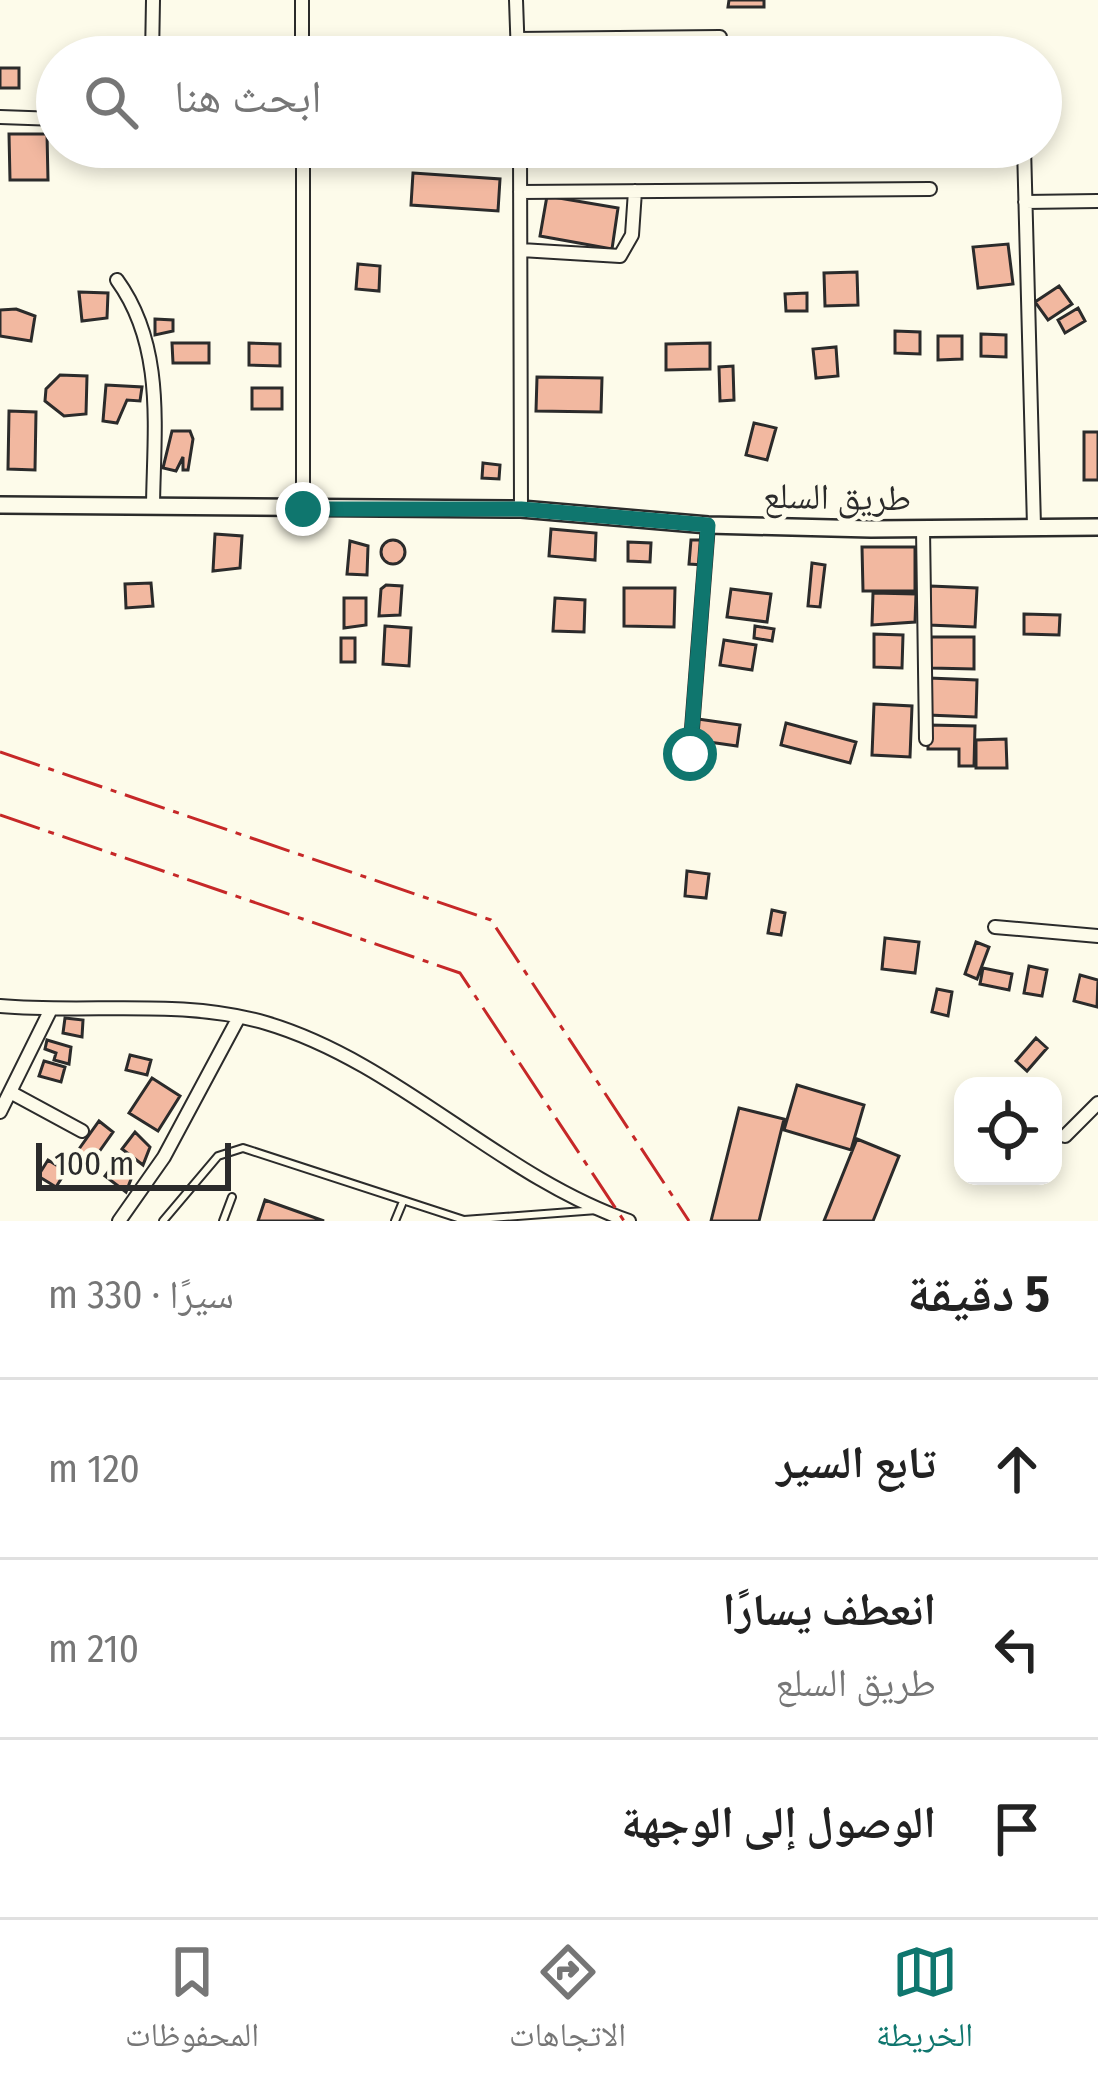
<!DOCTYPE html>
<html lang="ar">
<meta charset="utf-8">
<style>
body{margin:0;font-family:"Fira Sans Condensed","Noto Naskh Arabic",sans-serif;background:#f6f6f6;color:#222;direction:rtl}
.controls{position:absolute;right:36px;bottom:36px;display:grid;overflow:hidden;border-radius:24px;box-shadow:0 6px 18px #0003}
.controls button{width:108px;height:108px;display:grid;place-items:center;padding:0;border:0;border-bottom:3px solid #e0e0e0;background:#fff;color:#222;font:60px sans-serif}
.scale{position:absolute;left:36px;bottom:30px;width:195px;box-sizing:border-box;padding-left:12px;border:6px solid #2b2b2b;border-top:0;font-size:33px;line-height:42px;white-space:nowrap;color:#2b2b2b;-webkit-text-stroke:9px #fdfbea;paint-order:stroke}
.stop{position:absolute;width:36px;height:36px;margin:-27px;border:9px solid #0f766e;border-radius:50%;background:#fff}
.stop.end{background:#0f766e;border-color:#fff;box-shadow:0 3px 12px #0008}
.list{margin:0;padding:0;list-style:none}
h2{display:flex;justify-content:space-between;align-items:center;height:156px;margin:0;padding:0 48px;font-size:51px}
h2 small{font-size:39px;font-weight:400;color:#767676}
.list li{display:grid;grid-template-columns:78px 1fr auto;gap:36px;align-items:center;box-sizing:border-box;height:180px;padding:0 48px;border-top:3px solid #e0e0e0}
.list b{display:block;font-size:45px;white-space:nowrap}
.list p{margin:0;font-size:39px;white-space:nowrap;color:#767676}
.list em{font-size:39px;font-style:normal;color:#767676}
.icon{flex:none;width:66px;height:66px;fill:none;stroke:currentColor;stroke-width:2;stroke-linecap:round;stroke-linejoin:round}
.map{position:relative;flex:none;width:1098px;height:1221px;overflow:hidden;direction:ltr}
.search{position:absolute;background:#fff;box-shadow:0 6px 18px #0003;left:36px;right:36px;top:36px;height:132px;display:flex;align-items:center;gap:30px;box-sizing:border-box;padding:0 42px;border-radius:66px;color:#767676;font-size:45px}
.sheet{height:696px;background:#fff}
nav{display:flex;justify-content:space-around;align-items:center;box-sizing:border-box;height:168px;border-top:3px solid #e0e0e0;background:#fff;font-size:33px;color:#767676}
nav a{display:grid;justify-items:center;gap:6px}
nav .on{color:#0f766e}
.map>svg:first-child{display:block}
.building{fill:#f2b8a0;stroke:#2b2b2b;stroke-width:3}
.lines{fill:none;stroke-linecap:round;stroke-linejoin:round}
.service-casing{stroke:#2b2b2b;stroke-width:10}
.minor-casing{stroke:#2b2b2b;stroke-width:16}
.tertiary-casing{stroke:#2b2b2b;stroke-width:20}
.service{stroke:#fdfbea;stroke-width:6}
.minor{stroke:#fdfbea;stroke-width:12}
.tertiary{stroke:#fdfbea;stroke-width:15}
.power{stroke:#c62828;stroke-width:3;stroke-dasharray:42 9 6 9;stroke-linecap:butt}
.route{stroke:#0f766e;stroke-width:15}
.labels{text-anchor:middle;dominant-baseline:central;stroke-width:9;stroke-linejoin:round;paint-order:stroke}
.street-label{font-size:36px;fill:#2b2b2b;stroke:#fdfbea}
</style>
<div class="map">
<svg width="1098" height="1221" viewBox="0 0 1098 1221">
<rect width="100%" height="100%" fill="#fdfbea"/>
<!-- building -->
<path class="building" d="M729 0H764V7H728Z
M0 68H19V88H0Z
M9 134H47L48 180H10Z
M413 173 500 179 498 211 411 205Z
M547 196 618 208 612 249 540 236Z
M1008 244 1013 284 978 288 973 247Z
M358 264 380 266 379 291 356 289Z
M857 272 858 305 825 306 824 273Z
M1059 286 1072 304 1048 320 1035 302Z
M79 292 108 293 107 318 82 321Z
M807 293V311H786L785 294Z
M1078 308 1085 321 1065 333 1058 320Z
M16 309 35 316 31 341 0 336V310Z
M155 319 173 320V331L155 335Z
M895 331 920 332V354L895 353Z
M981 334 1006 335V357L981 356Z
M938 336H962V359L938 360Z
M172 343H209V363H173Z
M249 343 280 344V366L249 365Z
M710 343V369L666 370V344Z
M836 347 838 376 816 378 813 349Z
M733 366 734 400 720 401 719 367Z
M60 375 87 376 86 414 64 416 45 401 46 389Z
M537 377 602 378 601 412 536 411Z
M106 385 142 387 140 401 127 400 117 423 103 421Z
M252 388H282V409H252Z
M9 411 36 412 35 470 8 469Z
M754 423 776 428 767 460 746 455Z
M172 431H190L193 439 188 470H183V457L176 471 163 468Z
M1084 432H1098V480H1084Z
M483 463 500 465 499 479 482 478Z
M551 529 596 533 595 560 549 556Z
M215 534 242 536 240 568 213 571Z
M381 552a12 12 0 1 1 24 0a12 12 0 1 1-24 0Z
M691 540H705L704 565 689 564Z
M350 541 368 546 367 575 347 574Z
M628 542 651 543 650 562 628 561Z
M862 547H915V591H863Z
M812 563 825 565 820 607 808 606Z
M151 583 153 606 126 608 125 584Z
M386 585 402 586 400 615 379 616 381 589Z
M930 586 977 588 975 627 929 625Z
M624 588H675L674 627 624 626Z
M731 589 771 594 767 622 727 617Z
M873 593 916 594 915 622 872 625Z
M344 598H366V625L344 628Z
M555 598 585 600 584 632 553 631Z
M1024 614 1060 615 1059 635 1024 634Z
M385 626 411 628 409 666 383 664Z
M755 626 774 629 772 641 754 638Z
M874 634 903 635 902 668 874 667Z
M931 637H974V669L931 668Z
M341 638H355V662H341Z
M724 640 756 645 752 670 720 665Z
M929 678 977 680 976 717 928 715Z
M874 704 912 706 910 757 872 755Z
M698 719 740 725 737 746 695 740Z
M786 723 856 742 850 763 781 745Z
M928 725 975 726 974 766H959V749H928Z
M1006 739 1007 768H976V740Z
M687 871 709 874 706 898 685 896Z
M772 910 785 913 781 935 768 933Z
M885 938 919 942 915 973 882 969Z
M976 942 989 947 977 979 965 974Z
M1029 966 1047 970 1042 996 1024 993Z
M983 968 1012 974 1009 990 980 984Z
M1080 975 1098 980 1097 1007 1074 1001Z
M937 989 952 992 948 1016 932 1012Z
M65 1018 83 1020 82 1037 63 1033Z
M1036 1038 1047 1048 1027 1071 1016 1061Z
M47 1040 71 1047 69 1064 54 1060 56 1053 45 1049Z
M130 1055 151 1060 147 1075 126 1070Z
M44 1061 65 1067 61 1082 39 1076Z
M152 1078 180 1096 158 1131 129 1113Z
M797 1085 864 1105 851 1150 784 1130Z
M739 1108 784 1119 759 1221H711Z
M99 1121 113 1132 89 1166 74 1156Z
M135 1132 150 1147 143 1165 122 1149Z
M857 1139 899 1156 873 1221H824Z
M118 1159 133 1174 126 1192 105 1176Z
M48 1160 66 1171 56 1187 38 1176Z
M265 1200 324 1221H258Z"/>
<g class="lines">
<!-- service casing -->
<g class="service-casing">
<path id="service" d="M163 1221 218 1156 243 1148 464 1220 597 1210
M223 1221 232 1197
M395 1221 402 1204"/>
</g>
<!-- minor casing -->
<g class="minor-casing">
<path id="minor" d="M302 0V57
M516 0 518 57
M517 39 720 37
M152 57 153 0
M0 117 57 119
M520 147 521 509
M1024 147 1034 526
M520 192 930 189
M1025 202 1098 201
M521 250 620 256 632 235 635 191
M117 280C165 346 154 429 153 505
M303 509V147
M923 529 926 739
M690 754 708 525
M995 927 1098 936
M0 1006C88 1014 180 998 266 1023 398 1062 499 1176 629 1221
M10 1092 82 1131
M0 1112 51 1009
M1065 1136 1098 1103
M119 1221 164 1157 239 1017"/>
</g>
<!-- tertiary casing -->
<g class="tertiary-casing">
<path id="tertiary" d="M0 505 521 509 708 525 871 529 1098 527"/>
</g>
<!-- service -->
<use href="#service" class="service"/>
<!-- minor -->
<use href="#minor" class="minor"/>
<!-- tertiary -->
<use href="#tertiary" class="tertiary"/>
<!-- power -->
<path class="power" d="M0 752 491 920 689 1221
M0 815 460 973 624 1221"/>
</g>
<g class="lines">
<!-- route -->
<path class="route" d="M303 509H521L708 525 690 754"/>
</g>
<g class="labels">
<!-- street labels -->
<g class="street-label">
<text transform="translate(837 497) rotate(1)">طريق السلع</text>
</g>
</g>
</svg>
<div class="controls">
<button><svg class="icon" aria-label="locate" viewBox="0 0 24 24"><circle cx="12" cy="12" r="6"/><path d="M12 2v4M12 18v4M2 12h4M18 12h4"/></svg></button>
</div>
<div class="scale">100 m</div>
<div class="stop" style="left:690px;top:754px"></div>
<div class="stop end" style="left:303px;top:509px"></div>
<div class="search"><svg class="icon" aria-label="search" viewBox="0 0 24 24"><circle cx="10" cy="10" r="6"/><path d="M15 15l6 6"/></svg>ابحث هنا</div>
</div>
<section class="sheet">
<h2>5 دقيقة<small>سيرًا · 330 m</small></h2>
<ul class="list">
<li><svg class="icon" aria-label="ahead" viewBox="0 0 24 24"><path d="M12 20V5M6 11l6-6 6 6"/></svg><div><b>تابع السير</b></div><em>120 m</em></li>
<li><svg class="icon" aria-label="left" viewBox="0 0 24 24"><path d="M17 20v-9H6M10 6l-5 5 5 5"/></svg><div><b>انعطف يسارًا</b><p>طريق السلع</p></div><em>210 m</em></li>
<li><svg class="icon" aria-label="arrive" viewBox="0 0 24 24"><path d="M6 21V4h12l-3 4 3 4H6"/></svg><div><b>الوصول إلى الوجهة</b></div></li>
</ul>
</section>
<nav>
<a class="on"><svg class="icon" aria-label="map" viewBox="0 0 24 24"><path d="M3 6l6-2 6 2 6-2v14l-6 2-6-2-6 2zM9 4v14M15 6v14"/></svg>الخريطة</a>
<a><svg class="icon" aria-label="directions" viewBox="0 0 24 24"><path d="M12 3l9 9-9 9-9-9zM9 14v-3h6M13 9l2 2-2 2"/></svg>الاتجاهات</a>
<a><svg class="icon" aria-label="saved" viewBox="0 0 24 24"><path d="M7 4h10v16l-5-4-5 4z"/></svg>المحفوظات</a>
</nav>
